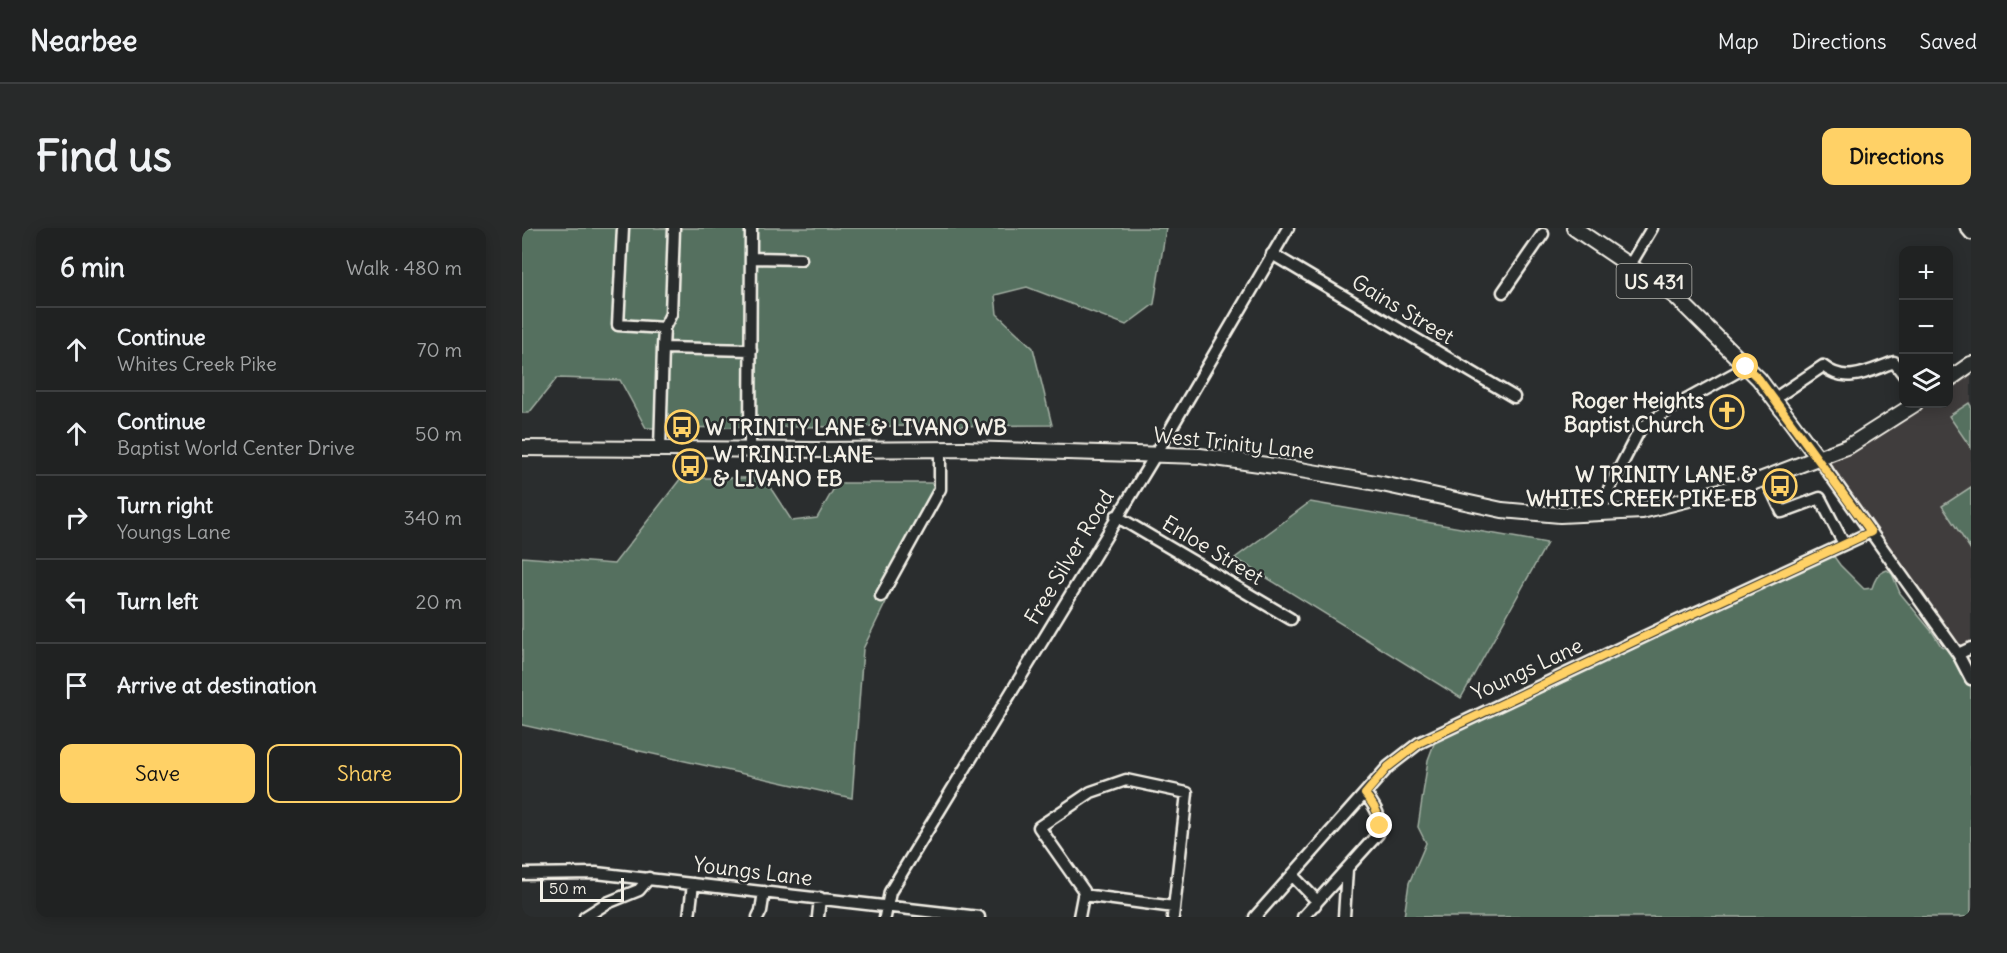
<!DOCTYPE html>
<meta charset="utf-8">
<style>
body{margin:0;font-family:Delius,sans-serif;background:#282a2a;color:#f1f3f6}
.controls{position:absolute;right:18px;top:18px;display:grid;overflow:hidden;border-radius:12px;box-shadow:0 3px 15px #0003}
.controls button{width:54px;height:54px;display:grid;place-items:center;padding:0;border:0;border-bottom:2px solid #3d3f40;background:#202222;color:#f1f3f6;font:30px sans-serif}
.scale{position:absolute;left:18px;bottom:15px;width:84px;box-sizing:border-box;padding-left:6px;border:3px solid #f4f1e8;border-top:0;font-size:16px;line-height:21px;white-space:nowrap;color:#f4f1e8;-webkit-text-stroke:4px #2a2d2e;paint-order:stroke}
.stop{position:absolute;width:18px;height:18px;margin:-14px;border:4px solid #ffd166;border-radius:50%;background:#fff}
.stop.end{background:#ffd166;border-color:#fff;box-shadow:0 2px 6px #0008}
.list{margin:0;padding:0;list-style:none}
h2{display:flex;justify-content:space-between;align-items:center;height:78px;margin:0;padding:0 24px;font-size:26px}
h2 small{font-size:20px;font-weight:400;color:#a2a4a5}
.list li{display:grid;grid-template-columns:39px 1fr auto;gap:18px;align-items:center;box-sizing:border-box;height:84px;padding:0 24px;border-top:2px solid #3d3f40}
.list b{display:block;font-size:22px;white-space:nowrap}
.list p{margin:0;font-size:20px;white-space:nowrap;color:#a2a4a5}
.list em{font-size:20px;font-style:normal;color:#a2a4a5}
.actions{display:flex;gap:12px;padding:18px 24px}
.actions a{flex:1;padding:14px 0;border:2px solid #ffd166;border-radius:12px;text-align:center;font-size:21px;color:#ffd166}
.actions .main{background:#ffd166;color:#111}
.icon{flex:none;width:33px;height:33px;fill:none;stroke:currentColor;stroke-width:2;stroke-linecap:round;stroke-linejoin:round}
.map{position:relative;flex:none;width:1449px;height:689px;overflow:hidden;border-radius:12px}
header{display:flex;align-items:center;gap:36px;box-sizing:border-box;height:84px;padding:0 30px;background:#202222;border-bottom:2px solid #3d3f40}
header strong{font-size:28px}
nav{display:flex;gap:33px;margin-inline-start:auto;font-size:21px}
.intro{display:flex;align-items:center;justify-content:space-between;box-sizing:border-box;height:144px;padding:0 36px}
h1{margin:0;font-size:42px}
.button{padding:15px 27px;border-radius:12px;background:#ffd166;color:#111;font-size:21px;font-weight:700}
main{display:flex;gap:36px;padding:0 36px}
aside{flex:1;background:#202222;border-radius:12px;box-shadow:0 3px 15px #0003}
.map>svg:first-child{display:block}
.built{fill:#403c3c}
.green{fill:#546f5f;stroke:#a4b0a4;stroke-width:1.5}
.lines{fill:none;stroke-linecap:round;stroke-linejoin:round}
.minor-casing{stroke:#f4f1e8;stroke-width:15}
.major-casing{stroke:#f4f1e8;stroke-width:18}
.minor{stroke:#2a2d2e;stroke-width:10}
.major{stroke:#2a2d2e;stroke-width:14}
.route{stroke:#ffd166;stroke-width:8}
.labels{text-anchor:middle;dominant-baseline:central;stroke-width:5;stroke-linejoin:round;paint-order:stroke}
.shield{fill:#2a2d2e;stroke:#b7b6b0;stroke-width:1.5}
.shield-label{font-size:20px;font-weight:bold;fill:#f4f1e8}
.street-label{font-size:21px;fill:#f4f1e8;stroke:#2a2d2e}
.poi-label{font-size:21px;font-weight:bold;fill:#f4f1e8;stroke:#2a2d2e;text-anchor:end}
</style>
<header>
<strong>Nearbee</strong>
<nav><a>Map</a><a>Directions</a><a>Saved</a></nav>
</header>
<div class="intro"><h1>Find us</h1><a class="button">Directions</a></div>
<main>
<aside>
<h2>6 min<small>Walk · 480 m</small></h2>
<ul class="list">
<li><svg class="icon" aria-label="ahead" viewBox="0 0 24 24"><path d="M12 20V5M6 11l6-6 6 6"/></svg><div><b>Continue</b><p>Whites Creek Pike</p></div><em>70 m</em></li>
<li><svg class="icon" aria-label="ahead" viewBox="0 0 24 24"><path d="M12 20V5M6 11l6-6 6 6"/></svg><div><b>Continue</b><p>Baptist World Center Drive</p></div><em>50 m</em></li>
<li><svg class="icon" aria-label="right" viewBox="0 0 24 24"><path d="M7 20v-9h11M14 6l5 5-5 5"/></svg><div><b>Turn right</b><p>Youngs Lane</p></div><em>340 m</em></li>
<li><svg class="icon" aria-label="left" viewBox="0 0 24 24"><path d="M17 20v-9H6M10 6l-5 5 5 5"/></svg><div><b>Turn left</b></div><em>20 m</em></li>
<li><svg class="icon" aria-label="arrive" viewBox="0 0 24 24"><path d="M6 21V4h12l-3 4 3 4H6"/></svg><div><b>Arrive at destination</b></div></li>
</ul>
<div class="actions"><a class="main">Save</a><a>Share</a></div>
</aside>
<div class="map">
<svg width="1449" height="689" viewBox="0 0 1449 689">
<rect width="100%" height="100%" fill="#2a2d2e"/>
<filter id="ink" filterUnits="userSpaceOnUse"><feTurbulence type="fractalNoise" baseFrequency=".0167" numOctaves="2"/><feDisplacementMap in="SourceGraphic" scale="12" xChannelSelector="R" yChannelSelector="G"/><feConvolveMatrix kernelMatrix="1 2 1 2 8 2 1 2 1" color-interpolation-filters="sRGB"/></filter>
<g filter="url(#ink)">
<!-- built -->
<path class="built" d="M1449 136V420L1436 426 1296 230 1393 176H1426L1427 152Z"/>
<!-- green -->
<path class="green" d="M0 0H644L632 76 604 97 505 59 473 67 475 86 511 120 530 197 124 200 98 152 35 150 7 185H0Z
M1447 175 1449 178V220L1427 188Z
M159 250H242L270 293 295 290 315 255H422L341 421 330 570 0 497V329L92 336Z
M1449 259V322L1420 278Z
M788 274 1025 315 939 470 713 330Z
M1308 323 1318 337 1342 361 1350 360C1353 351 1356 345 1365 342L1370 346 1378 365 1411 405 1419 418 1436 426 1449 451V689H882L887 655 904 615 896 599 906 532 916 505Z"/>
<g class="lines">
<!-- minor casing -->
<g class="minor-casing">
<path id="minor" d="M101 0 96 97 142 100 149 86 152 0
M1444 0 1449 6
M750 26 992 169
M229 30 279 31
M1108 37 1130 0
M981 64 1021 6
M142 100 141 120 229 122
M1252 171 1301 138C1324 157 1347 143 1372 134L1382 147
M138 221 141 120
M228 222 229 0
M1296 230 1436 426 1449 451
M1244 250 1260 284 1298 270 1322 316
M1079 285 1087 261 1118 201 1148 181 1224 139
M594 288 769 391
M359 368 418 261V221
M1436 426 1449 420
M0 646 74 645 457 689
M770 647 795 673 793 677
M561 667 652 679
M63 689 85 675 117 662 127 650
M167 689 171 656
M236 689 239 683 242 664
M296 689 298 670
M363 689 368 664 634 226 766 0
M557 689 562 663 517 599 569 564 604 552 665 565 651 689
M733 689 866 539 897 515 1149 396 1349 304
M781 689 856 606C861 589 853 579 843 565
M822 689 825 641"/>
</g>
<!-- major casing -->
<g class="major-casing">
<path id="major" d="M1052 0 1154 69 1237 151 1296 230
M1426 152 1449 136
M0 220 293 222 442 221 678 228 767 240 860 256 980 282 1038 287 1120 283 1230 255 1327 218 1393 176"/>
</g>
<!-- minor -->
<use href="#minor" class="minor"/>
<!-- major -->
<use href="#major" class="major"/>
</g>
</g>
<g class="lines" filter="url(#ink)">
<!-- route -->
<path class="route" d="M858 598C857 584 851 576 843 566L866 539 897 515 1149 396 1349 304 1237 151 1224 139"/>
</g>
<!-- icons -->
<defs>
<g id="church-ring" transform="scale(1.725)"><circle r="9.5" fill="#2a2d2e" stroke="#ffd166" stroke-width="1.5"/><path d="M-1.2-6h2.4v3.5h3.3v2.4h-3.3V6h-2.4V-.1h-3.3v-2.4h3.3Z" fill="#ffd166"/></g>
<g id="bus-ring" transform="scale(1.725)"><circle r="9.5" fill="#2a2d2e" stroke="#ffd166" stroke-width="1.5"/><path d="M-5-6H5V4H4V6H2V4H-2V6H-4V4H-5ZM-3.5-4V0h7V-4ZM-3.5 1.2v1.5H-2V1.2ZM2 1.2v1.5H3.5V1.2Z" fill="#ffd166"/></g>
</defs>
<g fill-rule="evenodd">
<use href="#church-ring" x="1205" y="184"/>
<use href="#bus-ring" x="160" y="199"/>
<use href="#bus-ring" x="168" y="238"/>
<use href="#bus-ring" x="1258" y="258"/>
</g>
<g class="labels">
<!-- shield labels -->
<rect class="shield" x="1094.5" y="36" width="75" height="34" rx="4.5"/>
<g class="shield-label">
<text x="1132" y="53">US 431</text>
</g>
<!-- street labels -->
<g class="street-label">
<text transform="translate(881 81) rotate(31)">Gains Street</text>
<text transform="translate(712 215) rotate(6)">West Trinity Lane</text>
<text transform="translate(691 322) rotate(31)">Enloe Street</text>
<text transform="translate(547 329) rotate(-59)">Free Silver Road</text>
<text transform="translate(1005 441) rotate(-25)">Youngs Lane</text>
<text transform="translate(231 643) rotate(7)">Youngs Lane</text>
</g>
<!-- poi labels -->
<g class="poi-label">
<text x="1182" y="172">Roger Heights<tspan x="1182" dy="24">Baptist Church</tspan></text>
<text x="183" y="199" text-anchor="start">W TRINITY LANE &amp; LIVANO WB</text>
<text x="191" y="226" text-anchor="start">W TRINITY LANE<tspan x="191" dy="24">&amp; LIVANO EB</tspan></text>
<text x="1235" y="246">W TRINITY LANE &amp;<tspan x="1235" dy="24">WHITES CREEK PIKE EB</tspan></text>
</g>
</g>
</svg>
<div class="controls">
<button>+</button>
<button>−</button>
<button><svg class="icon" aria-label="layers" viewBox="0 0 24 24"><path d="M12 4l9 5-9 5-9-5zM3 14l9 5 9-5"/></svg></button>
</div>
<div class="scale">50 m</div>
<div class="stop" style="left:1224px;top:139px"></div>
<div class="stop end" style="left:858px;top:598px"></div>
</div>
</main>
